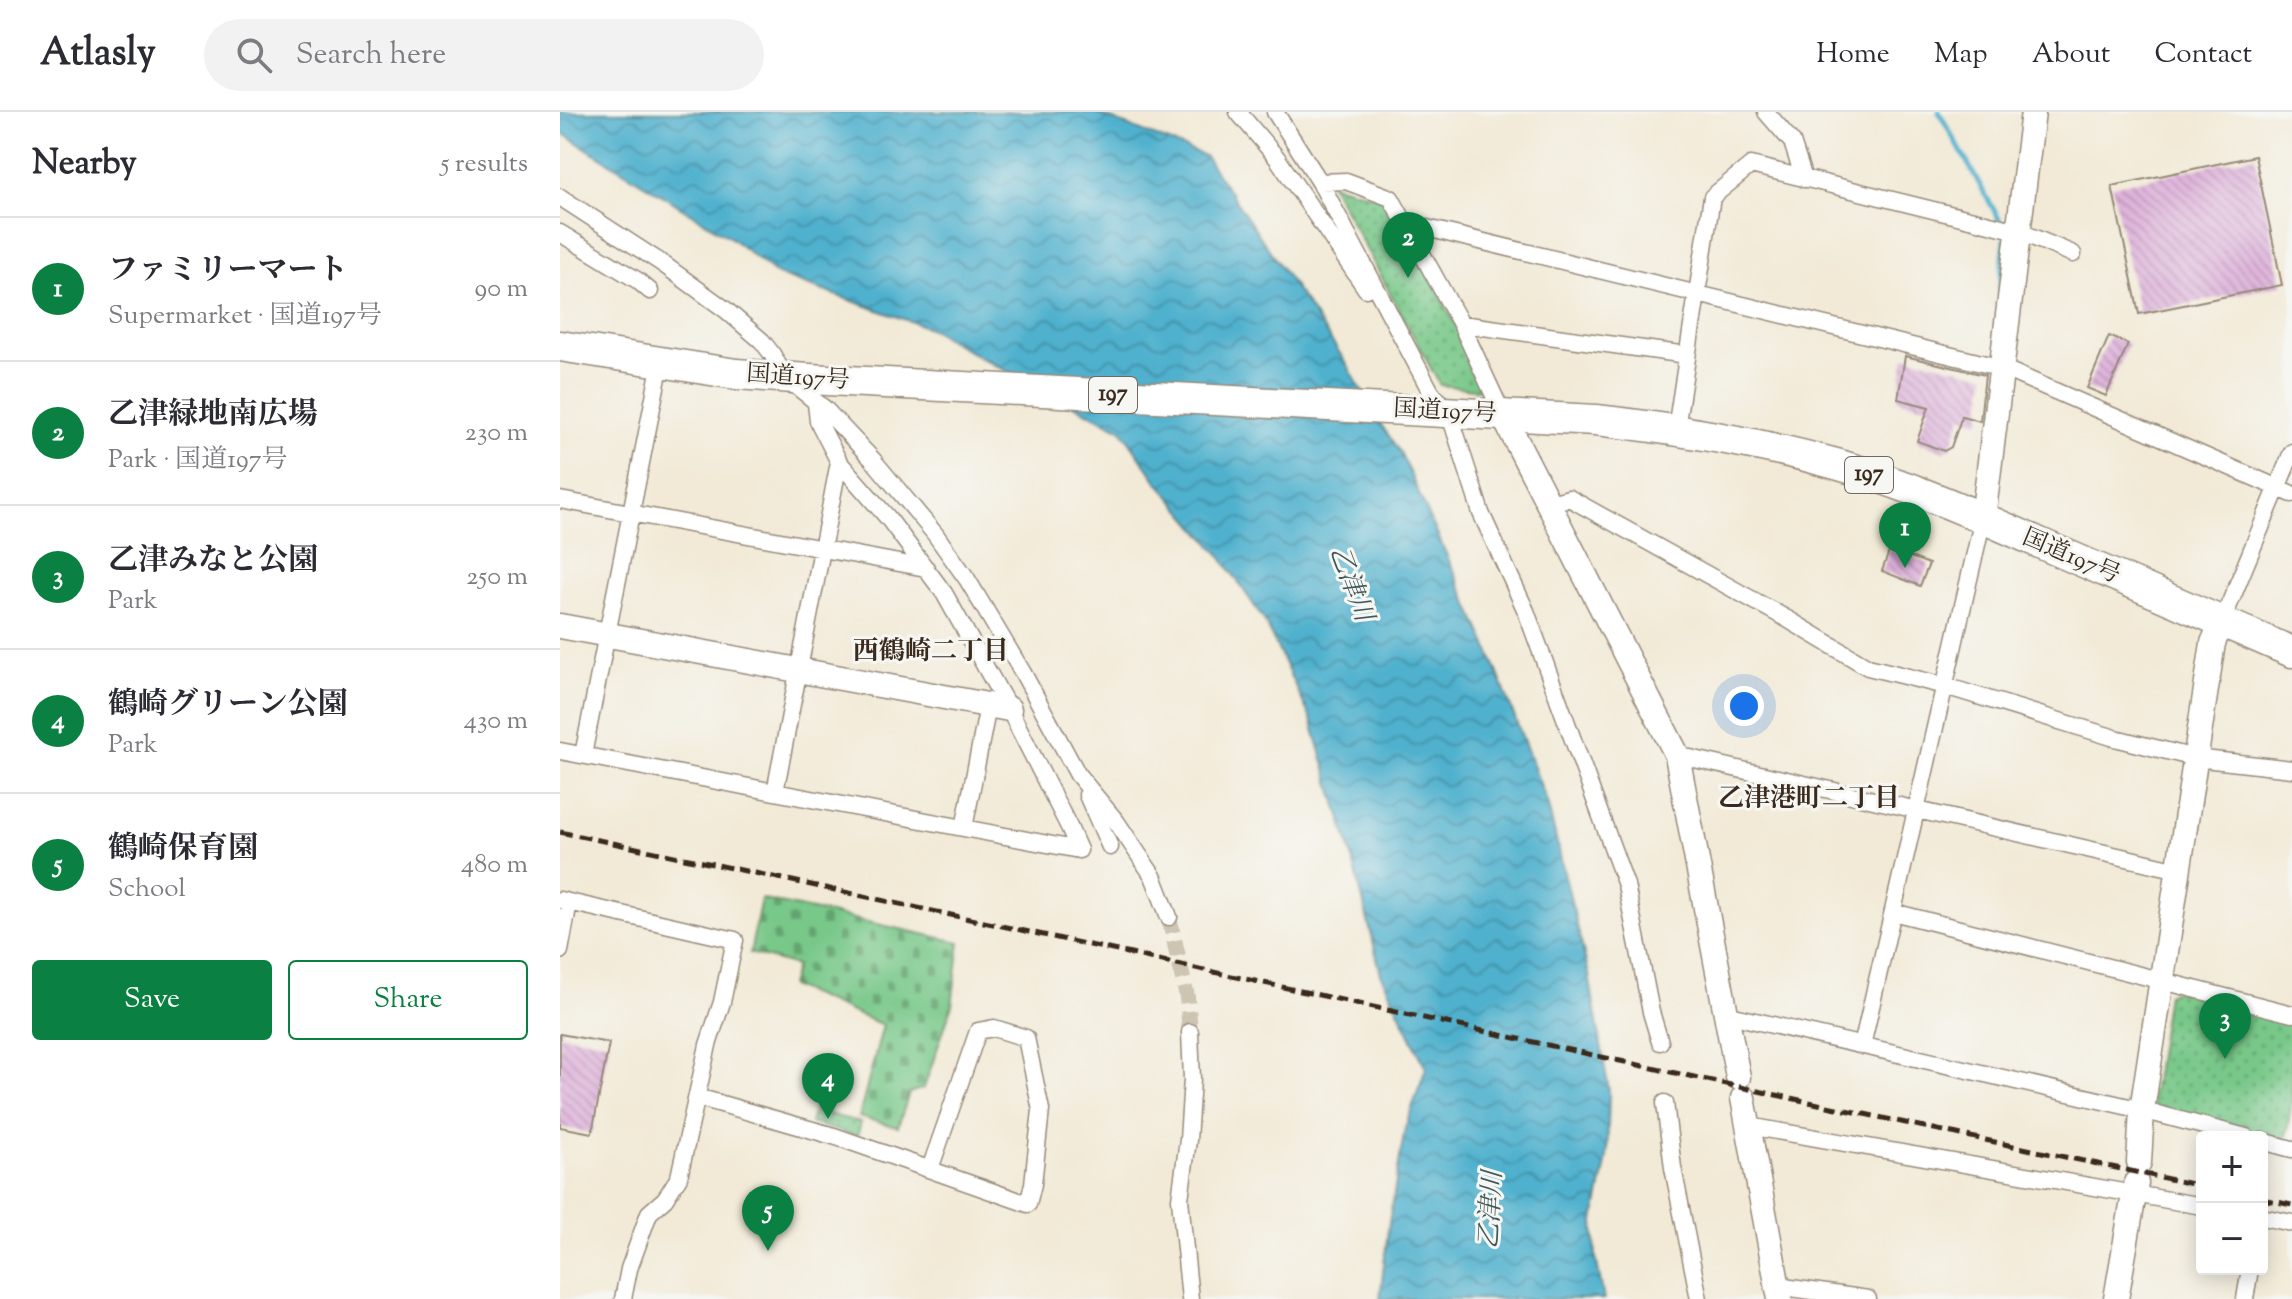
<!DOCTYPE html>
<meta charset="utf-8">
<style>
body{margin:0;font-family:"Sorts Mill Goudy","Noto Serif JP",serif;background:#f2f2f3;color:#2b2b33}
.controls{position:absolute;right:24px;bottom:24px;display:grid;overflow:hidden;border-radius:8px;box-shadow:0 4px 20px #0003}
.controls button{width:72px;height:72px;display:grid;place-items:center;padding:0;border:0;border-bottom:2px solid #e1e1e2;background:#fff;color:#2b2b33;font:40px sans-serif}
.you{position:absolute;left:1184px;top:594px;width:28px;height:28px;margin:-20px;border:6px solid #fff;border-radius:50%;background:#1a73e8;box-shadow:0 0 0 12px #1a73e833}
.badge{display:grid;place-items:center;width:52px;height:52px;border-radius:50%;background:#0b8043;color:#fff;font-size:26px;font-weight:700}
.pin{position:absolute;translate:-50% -66px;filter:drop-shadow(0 2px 4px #0008)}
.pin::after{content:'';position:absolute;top:42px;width:28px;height:24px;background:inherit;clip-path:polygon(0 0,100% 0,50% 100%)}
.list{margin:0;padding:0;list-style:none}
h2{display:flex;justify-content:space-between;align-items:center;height:104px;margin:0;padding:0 32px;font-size:34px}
h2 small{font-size:26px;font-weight:400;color:#7c7c81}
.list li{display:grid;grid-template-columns:52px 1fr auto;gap:24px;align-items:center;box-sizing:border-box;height:144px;padding:0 32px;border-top:2px solid #e1e1e2}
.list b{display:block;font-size:30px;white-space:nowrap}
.list p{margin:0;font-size:26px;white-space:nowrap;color:#7c7c81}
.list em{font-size:26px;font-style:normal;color:#7c7c81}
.actions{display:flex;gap:16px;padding:24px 32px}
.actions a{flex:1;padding:18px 0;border:2px solid #0b8043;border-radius:8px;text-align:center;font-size:28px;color:#0b8043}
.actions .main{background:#0b8043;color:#fff}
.icon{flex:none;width:44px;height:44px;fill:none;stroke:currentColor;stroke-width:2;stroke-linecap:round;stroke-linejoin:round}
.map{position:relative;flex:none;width:1732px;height:1187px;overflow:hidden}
header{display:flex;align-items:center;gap:48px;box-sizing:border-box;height:112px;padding:0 40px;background:#fff;border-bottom:2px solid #e1e1e2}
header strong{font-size:38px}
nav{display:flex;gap:44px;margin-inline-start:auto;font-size:28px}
.search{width:560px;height:72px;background:#f2f2f3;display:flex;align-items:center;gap:20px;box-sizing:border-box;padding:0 28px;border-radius:44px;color:#7c7c81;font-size:30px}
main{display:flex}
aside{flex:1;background:#fff}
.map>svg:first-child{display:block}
.green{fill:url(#green-dots);stroke:#5a7954;stroke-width:2}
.cemetery{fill:url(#cemetery-stones);stroke:#5a7954;stroke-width:2}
.water{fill:url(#water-waves);stroke:#456e76;stroke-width:2}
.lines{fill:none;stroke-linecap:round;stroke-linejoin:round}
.stream{stroke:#4fb1ce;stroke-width:5}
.building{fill:url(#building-back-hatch)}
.street-tunnel{stroke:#cdc4b2;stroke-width:16;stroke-dasharray:16 8;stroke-linecap:butt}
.street-casing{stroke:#968a7a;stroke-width:19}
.secondary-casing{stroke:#968a7a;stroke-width:27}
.highway-casing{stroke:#968a7a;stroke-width:33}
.street{stroke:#fff;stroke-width:16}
.secondary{stroke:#fff;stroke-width:24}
.highway{stroke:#fff;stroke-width:30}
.rail{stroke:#3b2a1e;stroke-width:5;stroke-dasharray:12 6;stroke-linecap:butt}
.labels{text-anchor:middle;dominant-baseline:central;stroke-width:6;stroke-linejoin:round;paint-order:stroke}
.shield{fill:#f6f6f2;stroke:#73675e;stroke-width:2}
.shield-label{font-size:22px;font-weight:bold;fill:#3b2a1e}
.street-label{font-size:24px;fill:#3b2a1e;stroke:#f6f6f2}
.water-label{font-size:26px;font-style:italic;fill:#42595c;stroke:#f6f6f2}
.neighbourhood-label{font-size:26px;font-weight:bold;fill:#3b2a1e;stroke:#f6f6f2}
</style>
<header>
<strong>Atlasly</strong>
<div class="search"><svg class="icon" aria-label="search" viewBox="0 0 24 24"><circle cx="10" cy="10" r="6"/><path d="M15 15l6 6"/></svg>Search here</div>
<nav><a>Home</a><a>Map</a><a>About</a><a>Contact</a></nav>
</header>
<main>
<aside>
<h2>Nearby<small>5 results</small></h2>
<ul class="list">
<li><span class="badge">1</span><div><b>ファミリーマート</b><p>Supermarket · 国道197号</p></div><em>90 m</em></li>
<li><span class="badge">2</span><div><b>乙津緑地南広場</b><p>Park · 国道197号</p></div><em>230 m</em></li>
<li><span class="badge">3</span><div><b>乙津みなと公園</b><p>Park</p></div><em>250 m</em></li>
<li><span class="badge">4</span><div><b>鶴崎グリーン公園</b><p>Park</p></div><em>430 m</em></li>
<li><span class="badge">5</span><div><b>鶴崎保育園</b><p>School</p></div><em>480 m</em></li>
</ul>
<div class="actions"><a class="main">Save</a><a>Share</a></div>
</aside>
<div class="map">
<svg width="1732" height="1187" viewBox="0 0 1732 1187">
<defs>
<pattern id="green-dots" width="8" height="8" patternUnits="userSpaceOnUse" patternTransform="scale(2)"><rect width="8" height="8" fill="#78c889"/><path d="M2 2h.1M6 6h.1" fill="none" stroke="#64a36f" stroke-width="1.8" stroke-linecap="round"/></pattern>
<pattern id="cemetery-stones" width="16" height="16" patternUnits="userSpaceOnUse" patternTransform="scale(2)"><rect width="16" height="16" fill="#78c889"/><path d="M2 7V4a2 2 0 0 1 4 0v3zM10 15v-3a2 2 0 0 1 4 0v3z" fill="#64a36f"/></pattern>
<pattern id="water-waves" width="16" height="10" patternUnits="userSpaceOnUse" patternTransform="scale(2)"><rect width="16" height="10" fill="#4fb1ce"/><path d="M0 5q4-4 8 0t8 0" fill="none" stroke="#4390a7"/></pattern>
<pattern id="building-back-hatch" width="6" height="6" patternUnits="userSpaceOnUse" patternTransform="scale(2)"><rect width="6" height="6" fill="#dbaad8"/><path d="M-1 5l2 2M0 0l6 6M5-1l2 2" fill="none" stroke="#b38baf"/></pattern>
</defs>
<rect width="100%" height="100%" fill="#f6f6f2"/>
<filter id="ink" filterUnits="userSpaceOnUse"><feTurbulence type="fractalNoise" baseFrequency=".0125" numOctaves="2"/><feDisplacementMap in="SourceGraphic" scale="16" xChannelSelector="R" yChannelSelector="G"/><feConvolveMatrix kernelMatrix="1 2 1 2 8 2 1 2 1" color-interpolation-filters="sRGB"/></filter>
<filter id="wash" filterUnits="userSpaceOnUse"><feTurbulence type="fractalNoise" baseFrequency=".006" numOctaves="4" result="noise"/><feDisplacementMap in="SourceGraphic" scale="32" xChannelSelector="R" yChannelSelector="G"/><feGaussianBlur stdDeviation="1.8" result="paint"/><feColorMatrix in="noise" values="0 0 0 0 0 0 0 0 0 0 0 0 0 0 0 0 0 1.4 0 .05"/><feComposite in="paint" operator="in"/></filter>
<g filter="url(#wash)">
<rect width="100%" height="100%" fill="#f2ead7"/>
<!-- green -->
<path class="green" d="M771 72 829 88 931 279 880 273Z
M1615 878 1732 908V987L1726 1025 1719 1027 1596 996 1591 990 1607 882Z
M256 990 270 993 268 1002 301 1011 297 1024 250 1011Z"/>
<!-- cemetery -->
<path class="cemetery" d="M201 787 400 830 392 893 364 976 349 981 338 1015 299 1005 323 913 230 874 236 854 190 841Z"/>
<!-- water -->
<path class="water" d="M0 0H533L645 44 785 249 820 311 841 342 927 533 987 690 1029 863 1049 979 1047 1046 1034 1109 1036 1146 1044 1187H820L828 1117 845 1016 866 956 821 862 792 744 751 607 704 508 660 443 596 368 561 317 423 247 369 216 216 162 171 126 0 20Z"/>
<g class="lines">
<!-- stream -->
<path class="stream" d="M1379 0 1439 107
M1439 180 1445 128"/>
</g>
<g id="blocks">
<!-- building -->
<path class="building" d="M1695 44 1722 173 1579 202 1552 74Z
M1549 224 1568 232 1546 284 1527 276Z
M1345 244 1425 263 1420 309 1402 304 1391 335 1384 339 1357 329 1369 295 1338 287Z
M1330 437 1369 452 1360 474 1322 459Z
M0 922 49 931 32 1021 0 1015Z"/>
</g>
</g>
<g filter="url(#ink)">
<use href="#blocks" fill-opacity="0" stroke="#968a7a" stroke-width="2"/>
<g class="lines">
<!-- street-tunnel -->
<path class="street-tunnel" d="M609 805 627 885 630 920"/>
<!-- street casing -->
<g class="street-casing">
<path id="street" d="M678 0 717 46 806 177
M715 0 760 70 871 280 889 300 921 401 966 499 1066 773 1091 900 1100 930
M1206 0 1232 30 1244 67
M760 70 786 69 831 86 901 212 943 303
M0 85 103 152 166 198 202 229 212 242 225 265 265 297 313 348 375 422 407 467 463 561 518 663 556 709 593 764 609 805
M846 111 1442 256 1732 382
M0 121 77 168 90 179
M901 212 1127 243
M256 291 258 309 279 350 328 406 384 481 449 597 509 715 519 738
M1116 317 1152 85 1191 53 1458 119 1513 142
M0 388 366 456
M990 391 1009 386 1229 508 1308 555 1385 574 1555 626 1635 646 1732 657
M1662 510 1732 340
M0 639 519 738
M23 643 101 250
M1117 643 1619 758
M215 680 279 350
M527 683 550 735
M404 716 428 594
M0 788 175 828 162 890 148 933 119 1065 105 1087 89 1101 69 1157 63 1187
M1333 800 1732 902
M0 839 9 790
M1165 902 1582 998 1686 1025
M1302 934 1423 406
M137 985 277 1025 468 1092 473 1072 481 998 466 926 434 916 418 919 370 1057
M1105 991 1113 1056 1139 1187
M1189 1014 1642 1094
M1702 1029 1732 1037
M1702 1105 1732 1111
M1217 1174 1308 1187
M630 1187 620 1087 628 1028 632 967 630 920
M1685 1187 1690 1157"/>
</g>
<!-- secondary casing -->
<g class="secondary-casing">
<path id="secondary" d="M943 303 1117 643 1178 965
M1423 406 1473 0
M0 514 449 597
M1183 986 1220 1187
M1579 1050 1582 998 1653 531 1662 510
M1556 1187 1576 1071"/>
</g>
<!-- highway casing -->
<g class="highway-casing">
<path id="highway" d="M0 234 176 262 249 267 1036 308C1117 317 1197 330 1276 352 1350 373 1421 405 1491 436 1572 471 1652 506 1732 540"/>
</g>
<!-- street -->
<use href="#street" class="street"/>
<!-- secondary -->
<use href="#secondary" class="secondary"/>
<!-- highway -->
<use href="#highway" class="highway"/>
<!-- rail -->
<path class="rail" d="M0 720C548 834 1094 959 1642 1074
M1702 1087 1732 1093"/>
</g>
</g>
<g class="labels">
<!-- shield labels -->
<g class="shield">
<rect x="529" y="265" width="48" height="36" rx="6"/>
<rect x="1285" y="345" width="48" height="36" rx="6"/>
</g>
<g class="shield-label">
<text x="553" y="283">197</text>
<text x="1309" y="363">197</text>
</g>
<!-- street labels -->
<g class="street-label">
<text transform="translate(238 266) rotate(4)">国道197号</text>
<text transform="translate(885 300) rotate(3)">国道197号</text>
<text transform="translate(1511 445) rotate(23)">国道197号</text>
</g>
<!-- water labels -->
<g class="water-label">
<text transform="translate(790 472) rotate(69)">乙津川</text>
<text transform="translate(932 1098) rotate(-87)">乙津川</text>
</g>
<!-- neighbourhood labels -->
<g class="neighbourhood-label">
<text x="371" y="540">西鶴崎二丁目</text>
<text x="1249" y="687">乙津港町二丁目</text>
</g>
</g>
</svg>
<div class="controls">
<button>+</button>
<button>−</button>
</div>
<div class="you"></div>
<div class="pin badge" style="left:1345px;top:456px">1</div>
<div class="pin badge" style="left:848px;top:166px">2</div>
<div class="pin badge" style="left:1665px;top:947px">3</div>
<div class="pin badge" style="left:268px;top:1007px">4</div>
<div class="pin badge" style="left:208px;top:1139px">5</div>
</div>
</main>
